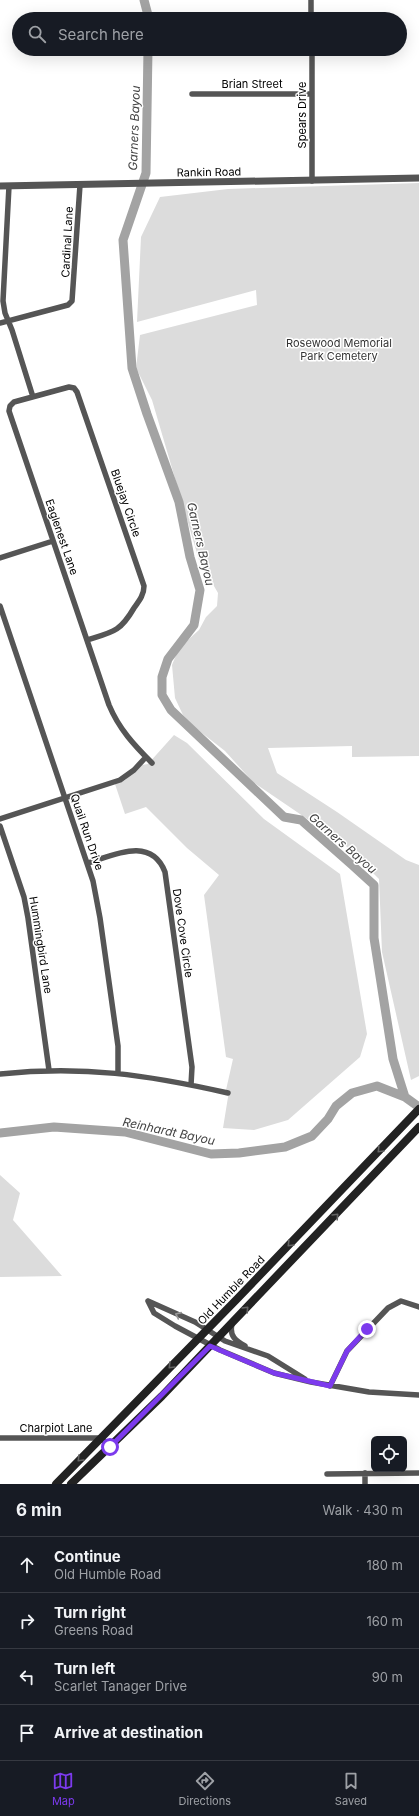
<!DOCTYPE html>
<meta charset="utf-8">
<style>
body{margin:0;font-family:Inter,sans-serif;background:#20242c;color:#f1f3f6}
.controls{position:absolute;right:12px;bottom:12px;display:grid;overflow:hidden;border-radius:6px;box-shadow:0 4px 16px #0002}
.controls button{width:36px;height:36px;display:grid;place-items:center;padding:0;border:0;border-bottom:1px solid #363941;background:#171b24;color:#f1f3f6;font:20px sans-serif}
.stop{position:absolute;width:12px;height:12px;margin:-9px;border:3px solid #7c3aed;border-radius:50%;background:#fff}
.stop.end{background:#7c3aed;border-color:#fff;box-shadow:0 1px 4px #0008}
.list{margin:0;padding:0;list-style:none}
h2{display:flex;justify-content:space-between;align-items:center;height:52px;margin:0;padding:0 16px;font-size:17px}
h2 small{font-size:13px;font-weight:400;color:#9ea1a6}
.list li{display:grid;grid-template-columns:26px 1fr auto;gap:12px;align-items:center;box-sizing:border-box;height:56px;padding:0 16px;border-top:1px solid #363941}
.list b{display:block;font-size:15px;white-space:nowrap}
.list p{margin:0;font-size:13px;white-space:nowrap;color:#9ea1a6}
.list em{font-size:13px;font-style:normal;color:#9ea1a6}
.icon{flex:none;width:22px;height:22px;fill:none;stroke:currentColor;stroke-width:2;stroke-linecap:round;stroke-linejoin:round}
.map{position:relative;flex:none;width:419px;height:1484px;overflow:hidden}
.search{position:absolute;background:#171b24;box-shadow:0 4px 16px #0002;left:12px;right:12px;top:12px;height:44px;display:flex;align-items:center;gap:10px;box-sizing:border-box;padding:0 14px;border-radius:22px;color:#9ea1a6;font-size:15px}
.sheet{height:276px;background:#171b24}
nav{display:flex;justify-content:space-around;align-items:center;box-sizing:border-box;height:56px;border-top:1px solid #363941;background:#171b24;font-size:11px;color:#9ea1a6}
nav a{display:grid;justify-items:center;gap:2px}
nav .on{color:#7c3aed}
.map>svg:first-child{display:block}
.green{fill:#dcdcdc}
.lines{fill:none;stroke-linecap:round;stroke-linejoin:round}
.river{stroke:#a3a3a3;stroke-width:9}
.minor{stroke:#555;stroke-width:5.5}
.tertiary{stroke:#555;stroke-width:7}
.secondary{stroke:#222;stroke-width:8}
.oneway{stroke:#646464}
.oneway2{stroke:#999}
.route{stroke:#7c3aed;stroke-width:5}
.labels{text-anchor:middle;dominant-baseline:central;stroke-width:3;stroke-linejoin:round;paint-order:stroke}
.street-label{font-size:11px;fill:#000;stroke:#fff}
.park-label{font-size:11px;fill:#333;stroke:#fff}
.water-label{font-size:12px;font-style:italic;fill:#444;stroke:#fff}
</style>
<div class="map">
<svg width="419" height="1484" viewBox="0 0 419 1484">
<rect width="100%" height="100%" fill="#fff"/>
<!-- green -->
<path class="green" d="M419 183V756L352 757V746L268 748 277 773 337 812 406 860 419 865V1076L411 1080 382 952 379 879 344 844 253 782 225 751 193 726 183 715 175 698 172 665 179 648 199 630 206 617 217 606 218 593 199 560 152 400 136 368 140 335 257 305 256 290 137 322 141 237 160 197 228 189Z
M174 735 187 743 264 819 340 874 367 1034 360 1057 288 1120 254 1130 223 1128 229 1091 226 1090 233 1059 226 1057 204 895 219 875 187 848 146 807 125 814 115 784 125 780 142 765 148 764Z
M0 1175 20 1193 13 1220 62 1276 0 1277Z"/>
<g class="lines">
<!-- river -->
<path class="river" d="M144 0 149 19
M148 49 146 173 123 240 132 368 147 414 179 502 190 557 200 590 194 625 168 659 162 677V695L171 710 284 817 301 820 352 865 374 885V938L393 1059 405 1097 419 1107
M0 1133 54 1127 125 1132 211 1154 239 1153 285 1147 312 1136 328 1119 336 1106 352 1093 377 1086 405 1097"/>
<!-- minor -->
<path class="minor" d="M311 0V19
M178 17H311
M312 49V181
M192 94H312
M9 186 3 301 5 313 12 330 33 397
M0 323 68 305 72 301 80 185
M0 558 53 541
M0 606 93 881 100 918 118 1046V1073
M87 640C113 632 120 632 134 608 139 601 144 595 144 586L77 392 74 388 69 387 14 402 10 406 9 411 109 705C119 729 134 745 152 763
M0 819 120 780 134 770 146 757
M0 826 24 897 28 918 49 1070
M88 863C114 855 151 836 165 872L192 1067 191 1085
M0 1074C83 1065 148 1075 228 1093
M148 1301 154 1313 175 1326 220 1350 274 1373 311 1382 369 1392 419 1395
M148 1301 195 1322 225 1341 268 1356 305 1379
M232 1324C229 1336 236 1341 245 1346
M330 1386 347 1351 388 1308 401 1301 419 1307
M0 1438H101L110 1447
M365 1473V1484
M327 1474 419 1473"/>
<!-- tertiary -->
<path class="tertiary" d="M0 186 419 178"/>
<!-- secondary -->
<path class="secondary" d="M56 1484 237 1299 419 1109
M71 1484 162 1396 419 1127"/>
</g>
<!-- one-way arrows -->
<defs><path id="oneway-chevron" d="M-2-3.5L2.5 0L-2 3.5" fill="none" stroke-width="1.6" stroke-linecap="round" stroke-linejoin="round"/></defs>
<g class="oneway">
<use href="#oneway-chevron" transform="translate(380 1150) rotate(134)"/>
<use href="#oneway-chevron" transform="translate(336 1216) rotate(-46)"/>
<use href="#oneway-chevron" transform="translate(290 1244) rotate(134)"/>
<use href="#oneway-chevron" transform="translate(246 1309) rotate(-46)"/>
<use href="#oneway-chevron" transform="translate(171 1366) rotate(134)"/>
<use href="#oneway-chevron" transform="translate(80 1459) rotate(134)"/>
</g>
<use class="oneway2" href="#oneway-chevron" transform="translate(178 1315) rotate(-156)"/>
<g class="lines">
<!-- route -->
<path class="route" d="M110 1447 210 1346 274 1373 330 1386 347 1351 367 1329"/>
</g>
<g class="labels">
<!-- street labels -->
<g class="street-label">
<text x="252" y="84">Brian Street</text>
<text transform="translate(302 115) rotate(-90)">Spears Drive</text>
<text transform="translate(209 172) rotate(-1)">Rankin Road</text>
<text transform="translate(67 242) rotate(-87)">Cardinal Lane</text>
<text transform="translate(126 503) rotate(71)">Bluejay Circle</text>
<text transform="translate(62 537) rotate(71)">Eaglenest Lane</text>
<text transform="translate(87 832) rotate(71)">Quail Run Drive</text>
<text transform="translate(183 933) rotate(82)">Dove Cove Circle</text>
<text transform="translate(41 945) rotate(81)">Hummingbird Lane</text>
<text transform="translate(231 1290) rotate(-46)">Old Humble Road</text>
<text x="56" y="1428">Charpiot Lane</text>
</g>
<!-- park labels -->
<g class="park-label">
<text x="339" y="343">Rosewood Memorial<tspan x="339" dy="13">Park Cemetery</tspan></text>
</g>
<!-- water labels -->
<g class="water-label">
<text transform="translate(134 128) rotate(-88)">Garners Bayou</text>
<text transform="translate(201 544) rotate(77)">Garners Bayou</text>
<text transform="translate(343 843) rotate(41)">Garners Bayou</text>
<text transform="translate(169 1131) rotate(12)">Reinhardt Bayou</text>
</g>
</g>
</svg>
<div class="controls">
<button><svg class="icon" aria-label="locate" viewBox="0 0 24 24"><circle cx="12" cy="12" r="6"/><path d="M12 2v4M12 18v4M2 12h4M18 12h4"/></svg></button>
</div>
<div class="stop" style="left:110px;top:1447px"></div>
<div class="stop end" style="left:367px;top:1329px"></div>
<div class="search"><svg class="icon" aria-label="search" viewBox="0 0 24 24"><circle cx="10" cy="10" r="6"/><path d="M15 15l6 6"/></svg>Search here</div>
</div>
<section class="sheet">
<h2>6 min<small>Walk · 430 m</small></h2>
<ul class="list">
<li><svg class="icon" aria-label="ahead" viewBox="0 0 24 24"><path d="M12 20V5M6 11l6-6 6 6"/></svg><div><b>Continue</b><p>Old Humble Road</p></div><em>180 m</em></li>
<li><svg class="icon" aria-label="right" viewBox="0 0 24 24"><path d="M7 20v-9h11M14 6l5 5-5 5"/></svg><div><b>Turn right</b><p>Greens Road</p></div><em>160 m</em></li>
<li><svg class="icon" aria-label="left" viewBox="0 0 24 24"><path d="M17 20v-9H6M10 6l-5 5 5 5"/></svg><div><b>Turn left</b><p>Scarlet Tanager Drive</p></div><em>90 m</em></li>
<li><svg class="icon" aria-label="arrive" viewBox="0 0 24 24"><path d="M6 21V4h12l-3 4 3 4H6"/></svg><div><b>Arrive at destination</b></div></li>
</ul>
</section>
<nav>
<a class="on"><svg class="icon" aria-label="map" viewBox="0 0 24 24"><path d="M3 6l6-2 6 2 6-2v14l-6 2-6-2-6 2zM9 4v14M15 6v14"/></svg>Map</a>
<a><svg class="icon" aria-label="directions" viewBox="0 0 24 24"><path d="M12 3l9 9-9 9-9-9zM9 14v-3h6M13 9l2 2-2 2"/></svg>Directions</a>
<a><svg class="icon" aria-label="saved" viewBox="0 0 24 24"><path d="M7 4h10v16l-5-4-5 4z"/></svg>Saved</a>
</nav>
